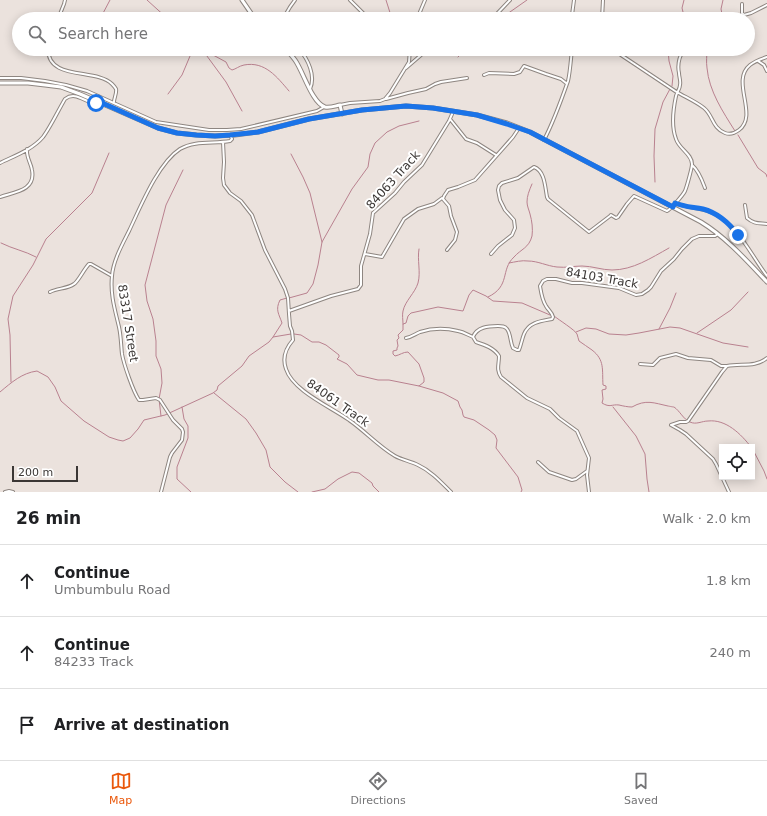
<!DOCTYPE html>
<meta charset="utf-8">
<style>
body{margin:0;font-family:"DejaVu Sans",sans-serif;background:#f6f6f6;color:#202124}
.controls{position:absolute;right:12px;bottom:12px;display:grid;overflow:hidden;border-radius:0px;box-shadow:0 2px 10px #0003}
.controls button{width:36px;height:36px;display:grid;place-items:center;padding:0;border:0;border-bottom:1px solid #e0e0e0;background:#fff;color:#202124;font:20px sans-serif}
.scale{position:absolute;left:12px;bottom:10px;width:66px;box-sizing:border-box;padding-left:4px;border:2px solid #3b3735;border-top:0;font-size:11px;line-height:14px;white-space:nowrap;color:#3b3735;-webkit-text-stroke:3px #fff;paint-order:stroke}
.stop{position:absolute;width:12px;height:12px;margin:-9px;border:3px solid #1a73e8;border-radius:50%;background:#fff}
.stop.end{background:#1a73e8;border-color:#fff;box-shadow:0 1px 4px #0008}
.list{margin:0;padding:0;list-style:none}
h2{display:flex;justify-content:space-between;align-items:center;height:52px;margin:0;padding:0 16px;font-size:17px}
h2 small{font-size:13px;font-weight:400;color:#757577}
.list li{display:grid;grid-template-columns:26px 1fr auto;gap:12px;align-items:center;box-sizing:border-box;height:72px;padding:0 16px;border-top:1px solid #e0e0e0}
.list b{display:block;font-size:15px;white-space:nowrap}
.list p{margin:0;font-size:13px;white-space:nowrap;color:#757577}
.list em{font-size:13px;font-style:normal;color:#757577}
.icon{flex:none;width:22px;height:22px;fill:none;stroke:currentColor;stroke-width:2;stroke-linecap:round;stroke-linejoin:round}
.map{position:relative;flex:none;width:767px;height:492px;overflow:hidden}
.search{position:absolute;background:#fff;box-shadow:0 2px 10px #0003;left:12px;right:12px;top:12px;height:44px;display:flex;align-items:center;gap:10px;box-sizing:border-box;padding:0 14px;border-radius:22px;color:#757577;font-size:15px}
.sheet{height:268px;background:#fff}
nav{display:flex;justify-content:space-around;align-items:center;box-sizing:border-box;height:56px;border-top:1px solid #e0e0e0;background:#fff;font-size:11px;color:#757577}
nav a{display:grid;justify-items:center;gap:2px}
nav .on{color:#ea580c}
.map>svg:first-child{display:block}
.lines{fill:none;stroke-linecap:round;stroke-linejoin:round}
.stream{stroke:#b9818f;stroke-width:1}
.street-casing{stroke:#8e8681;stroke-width:4}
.secondary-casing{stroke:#8e8681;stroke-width:5}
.street{stroke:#fff;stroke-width:2}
.secondary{stroke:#fff;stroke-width:3}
.route{stroke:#1a73e8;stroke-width:5}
.labels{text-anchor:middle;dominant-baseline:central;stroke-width:4;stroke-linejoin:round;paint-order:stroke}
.street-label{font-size:12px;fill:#3b3735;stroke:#fff}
</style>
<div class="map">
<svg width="767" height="492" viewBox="0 0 767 492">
<rect width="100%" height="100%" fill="#ebe2dd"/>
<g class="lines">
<!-- stream -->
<path class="stream" d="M147 0 168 19
M386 0 392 19
M723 0 721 9 723 19
M100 19 110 0
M500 19 527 0
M683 19 684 16 682 8 684 0
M97 49 99 54
M201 49 204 52 226 82 242 111
M202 49 226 62 229 68 232 70C236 69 239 66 244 65 265 61 277 77 289 91
M668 49 669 61 673 76 672 86
M707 49C707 55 706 62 707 68 709 91 723 112 735 131
M56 55 68 49
M458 57 466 49
M168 94 182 75 193 49
M738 135 758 168 766 174 767 177
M291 154 303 177 310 193 322 242
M655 182 654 156 655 129 663 102 670 89
M1 243C13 249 25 251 36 257
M509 263C515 262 522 260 528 261 538 261 547 266 557 267 566 268 574 266 582 266 592 266 602 270 612 270 633 270 651 258 669 248
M488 297C511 286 500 270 514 257 521 249 529 248 532 236 533 229 532 221 530 214 529 210 527 206 527 202 527 196 529 191 532 184
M289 298 307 293 313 284 318 265 322 242 352 189 368 167 370 154 375 143 387 132 399 126 419 121
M554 316C559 320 575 330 577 334 578 336 578 339 579 341 583 344 588 347 592 350 605 360 602 370 603 385L606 386V389L602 390 603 399 602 403C610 408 612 404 619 405 623 406 628 407 632 407 646 399 654 403 668 406 668 406 673 407 674 407 680 411 683 419 690 422 696 425 702 421 708 421 726 419 741 434 751 447
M403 324C403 320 402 315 403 311 405 301 415 293 418 283 421 272 417 260 419 249
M659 329 670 308 676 293
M576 332 586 328 596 329 609 334 626 335 639 333 670 327 680 328 723 343 748 347
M697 333 731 310 748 292
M294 334 301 335 312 342H319L326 345 339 355V357L337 359 347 364 357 375 378 380H389L419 386 424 382V378L419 364 408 352C403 352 400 355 395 356L393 354V351L397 350V348L398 346 397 340 399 338 398 335 403 330V324L406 323 408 316 411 313 438 307 463 311 469 295 473 290 486 296 493 301 522 303 550 315
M273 337 282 323C279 314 275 310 280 300L287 298
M11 382 10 335 8 319 13 296 33 265 46 239 92 193 109 153
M419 386 443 393 458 401 460 407 462 410 463 415 464 417 474 420 489 430 495 435 497 440 496 448 518 477 522 490 521 492
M0 392C12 382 22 373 37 371L48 377 55 387 61 401 84 421 109 437 118 440 123 441 130 438 138 429 144 420 165 415 213 393 217 390 218 386 242 366 249 356 269 342 273 337 291 334
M214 393 246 419 256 433 266 450 270 467 285 482 298 492
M182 407 184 419 188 426V438L177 467V479L191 492
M613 407 636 436 645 454 647 479 649 492
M161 416 159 399 162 383 161 369 156 356V341L153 319 147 301 145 285 166 205 183 170
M752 448 764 471 767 479
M312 492 325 489 338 479 352 472 359 473 372 483 373 486 379 492"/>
<!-- street casing -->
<g class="street-casing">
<path id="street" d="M350 0 369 19
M742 4V13L744 15 751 13 767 5
M58 19 64 4 65 0
M283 19 290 7 295 0
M417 19 425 0
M492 19 510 0
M573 19 572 15 574 0
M602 19 603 0
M48 49C48 81 96 68 112 84 114 86 115 87 116 89 117 93 114 98 114 102
M299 49C308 59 316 76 310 89
M612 49C633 63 654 77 675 91 685 97 695 101 704 108 713 115 712 128 725 133 730 135 735 133 739 130 759 115 730 81 750 65 755 61 761 59 767 57
M758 61 764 65 767 71
M406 68 428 49
M484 75 489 73 514 74 520 72 524 66 546 74 561 79 566 83
M0 78H21L45 81 66 85 87 91 156 122 209 130H227L241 129 317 111 324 107
M386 99 408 93 426 89 435 84 441 82 467 78
M340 105 350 103 380 101 385 99 390 93 409 62 410 49
M450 119 466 139 477 143 496 155
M544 140C554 121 561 101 568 81 570 73 571 58 572 49
M223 142 224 162 223 178 224 185 230 193 241 201 252 215 265 250 285 289 288 298 289 314 290 326 292 331 293 340C286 348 282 358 286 369 293 391 331 407 349 420 365 431 378 446 395 456 402 460 410 461 418 465 431 471 441 482 451 492
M0 163C14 156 32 150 43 137 50 128 59 109 65 99 77 90 86 105 99 103
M692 165C699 171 702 180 705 188
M0 197C14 192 36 191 32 170 31 163 26 157 27 149
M676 203C688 209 703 207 715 214 739 227 751 255 767 276
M745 205 747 218C754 224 758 223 767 224
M447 250 455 240 457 232 451 216 449 206 443 199 444 196 448 190 458 187 475 180 513 137 519 128
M365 254 382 257 404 219 418 209 434 204 442 198
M491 254 498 246 512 235 515 228 514 220 505 210 500 200 498 190 499 186 502 183 518 178 534 167C545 171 545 187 547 197L548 199 589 232 610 216 611 215 616 218 618 217 627 204 634 196 667 211C671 209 683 195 685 191 687 186 692 168 692 164 692 154 679 149 676 139 671 126 673 110 676 96 677 92 680 89 680 85 681 81 679 77 679 73 677 64 679 57 684 49
M50 292C58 288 67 289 74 284 78 282 84 269 89 264H91L112 276
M289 311 331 296 358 289 361 285V266L370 234 373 213 395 193 404 182 422 165 449 121 453 112
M406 338C412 337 415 334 420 332 432 328 446 328 458 331 464 332 468 335 473 337
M640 364 653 365 660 358 676 354 688 358 711 360 721 366H726
M671 425 680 422H686L688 421 713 385 722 372 727 366C741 363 755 368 767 358
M671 425 680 430 686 434 713 459 716 464 729 492
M538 462 549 472 572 480 576 479 587 471
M5 492 9 491 13 492
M161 492 170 457 172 453 182 440 183 432 182 429 173 420 160 400 156 398 143 400H139C133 391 124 365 122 354 121 345 121 336 119 327 115 310 110 294 112 276 113 261 122 245 129 231 140 208 158 163 180 149 195 140 214 144 230 141L232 139 230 135
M589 492 587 475 589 458 577 431 559 418 550 409 527 398 501 377C496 369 499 365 499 356 494 348 485 345 476 342L473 337C477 327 488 326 498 326 502 326 505 326 507 329 511 334 510 342 513 348L517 350H519C521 345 522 339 524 334 529 322 541 321 552 319L553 317C552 312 548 310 546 306 542 300 541 292 540 286L543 281 547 279H556L572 283H582L619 288 636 295 642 294 648 290 651 287 661 271 674 259 682 249 692 239 699 236H715L718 234"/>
</g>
<!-- secondary casing -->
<g class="secondary-casing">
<path id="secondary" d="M242 0 255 19
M285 49C289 52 292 56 295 60 303 71 312 103 325 107 330 108 335 106 340 105L342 114
M0 83H28L45 85 61 87 80 94 158 128 177 133 197 135 215 136 235 135 258 132 309 119 362 110 406 106 433 108 477 115 507 123 530 132 701 222C727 238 747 261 767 282"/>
</g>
<!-- street -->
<use href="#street" class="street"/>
<!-- secondary -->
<use href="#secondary" class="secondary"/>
</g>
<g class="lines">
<!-- route -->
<path class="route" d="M96 103 100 102 158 128 177 133 196 135 215 136 230 135 258 132 309 119 362 110 406 106 433 108 477 115 507 124 530 132 673 207 675 203C684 207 693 207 703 209 718 213 729 223 738 235"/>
</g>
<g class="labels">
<!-- street labels -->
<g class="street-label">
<text transform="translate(393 180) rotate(-48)">84063 Track</text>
<text transform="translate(602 278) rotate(10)">84103 Track</text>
<text transform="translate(128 323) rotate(81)">83317 Street</text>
<text transform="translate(338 403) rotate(35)">84061 Track</text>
</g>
</g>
</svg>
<div class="controls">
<button><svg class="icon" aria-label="locate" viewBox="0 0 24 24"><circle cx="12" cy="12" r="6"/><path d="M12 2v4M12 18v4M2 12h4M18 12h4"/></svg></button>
</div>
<div class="scale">200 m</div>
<div class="stop" style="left:96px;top:103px"></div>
<div class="stop end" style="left:738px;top:235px"></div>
<div class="search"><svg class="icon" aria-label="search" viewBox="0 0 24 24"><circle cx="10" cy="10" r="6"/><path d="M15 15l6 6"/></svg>Search here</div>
</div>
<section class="sheet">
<h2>26 min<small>Walk · 2.0 km</small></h2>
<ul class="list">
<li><svg class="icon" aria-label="ahead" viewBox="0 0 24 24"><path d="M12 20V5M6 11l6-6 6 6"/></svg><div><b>Continue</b><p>Umbumbulu Road</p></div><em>1.8 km</em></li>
<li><svg class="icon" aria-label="ahead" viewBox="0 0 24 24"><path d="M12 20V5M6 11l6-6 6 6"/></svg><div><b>Continue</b><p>84233 Track</p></div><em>240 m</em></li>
<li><svg class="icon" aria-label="arrive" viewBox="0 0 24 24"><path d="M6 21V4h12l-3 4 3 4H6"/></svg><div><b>Arrive at destination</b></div></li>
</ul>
</section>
<nav>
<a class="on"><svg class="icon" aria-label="map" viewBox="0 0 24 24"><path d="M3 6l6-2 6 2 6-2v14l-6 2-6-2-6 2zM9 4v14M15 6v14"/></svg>Map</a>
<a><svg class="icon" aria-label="directions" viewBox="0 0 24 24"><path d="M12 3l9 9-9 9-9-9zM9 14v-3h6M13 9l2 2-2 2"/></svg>Directions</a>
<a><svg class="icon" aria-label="saved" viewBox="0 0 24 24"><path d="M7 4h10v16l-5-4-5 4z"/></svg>Saved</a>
</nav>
